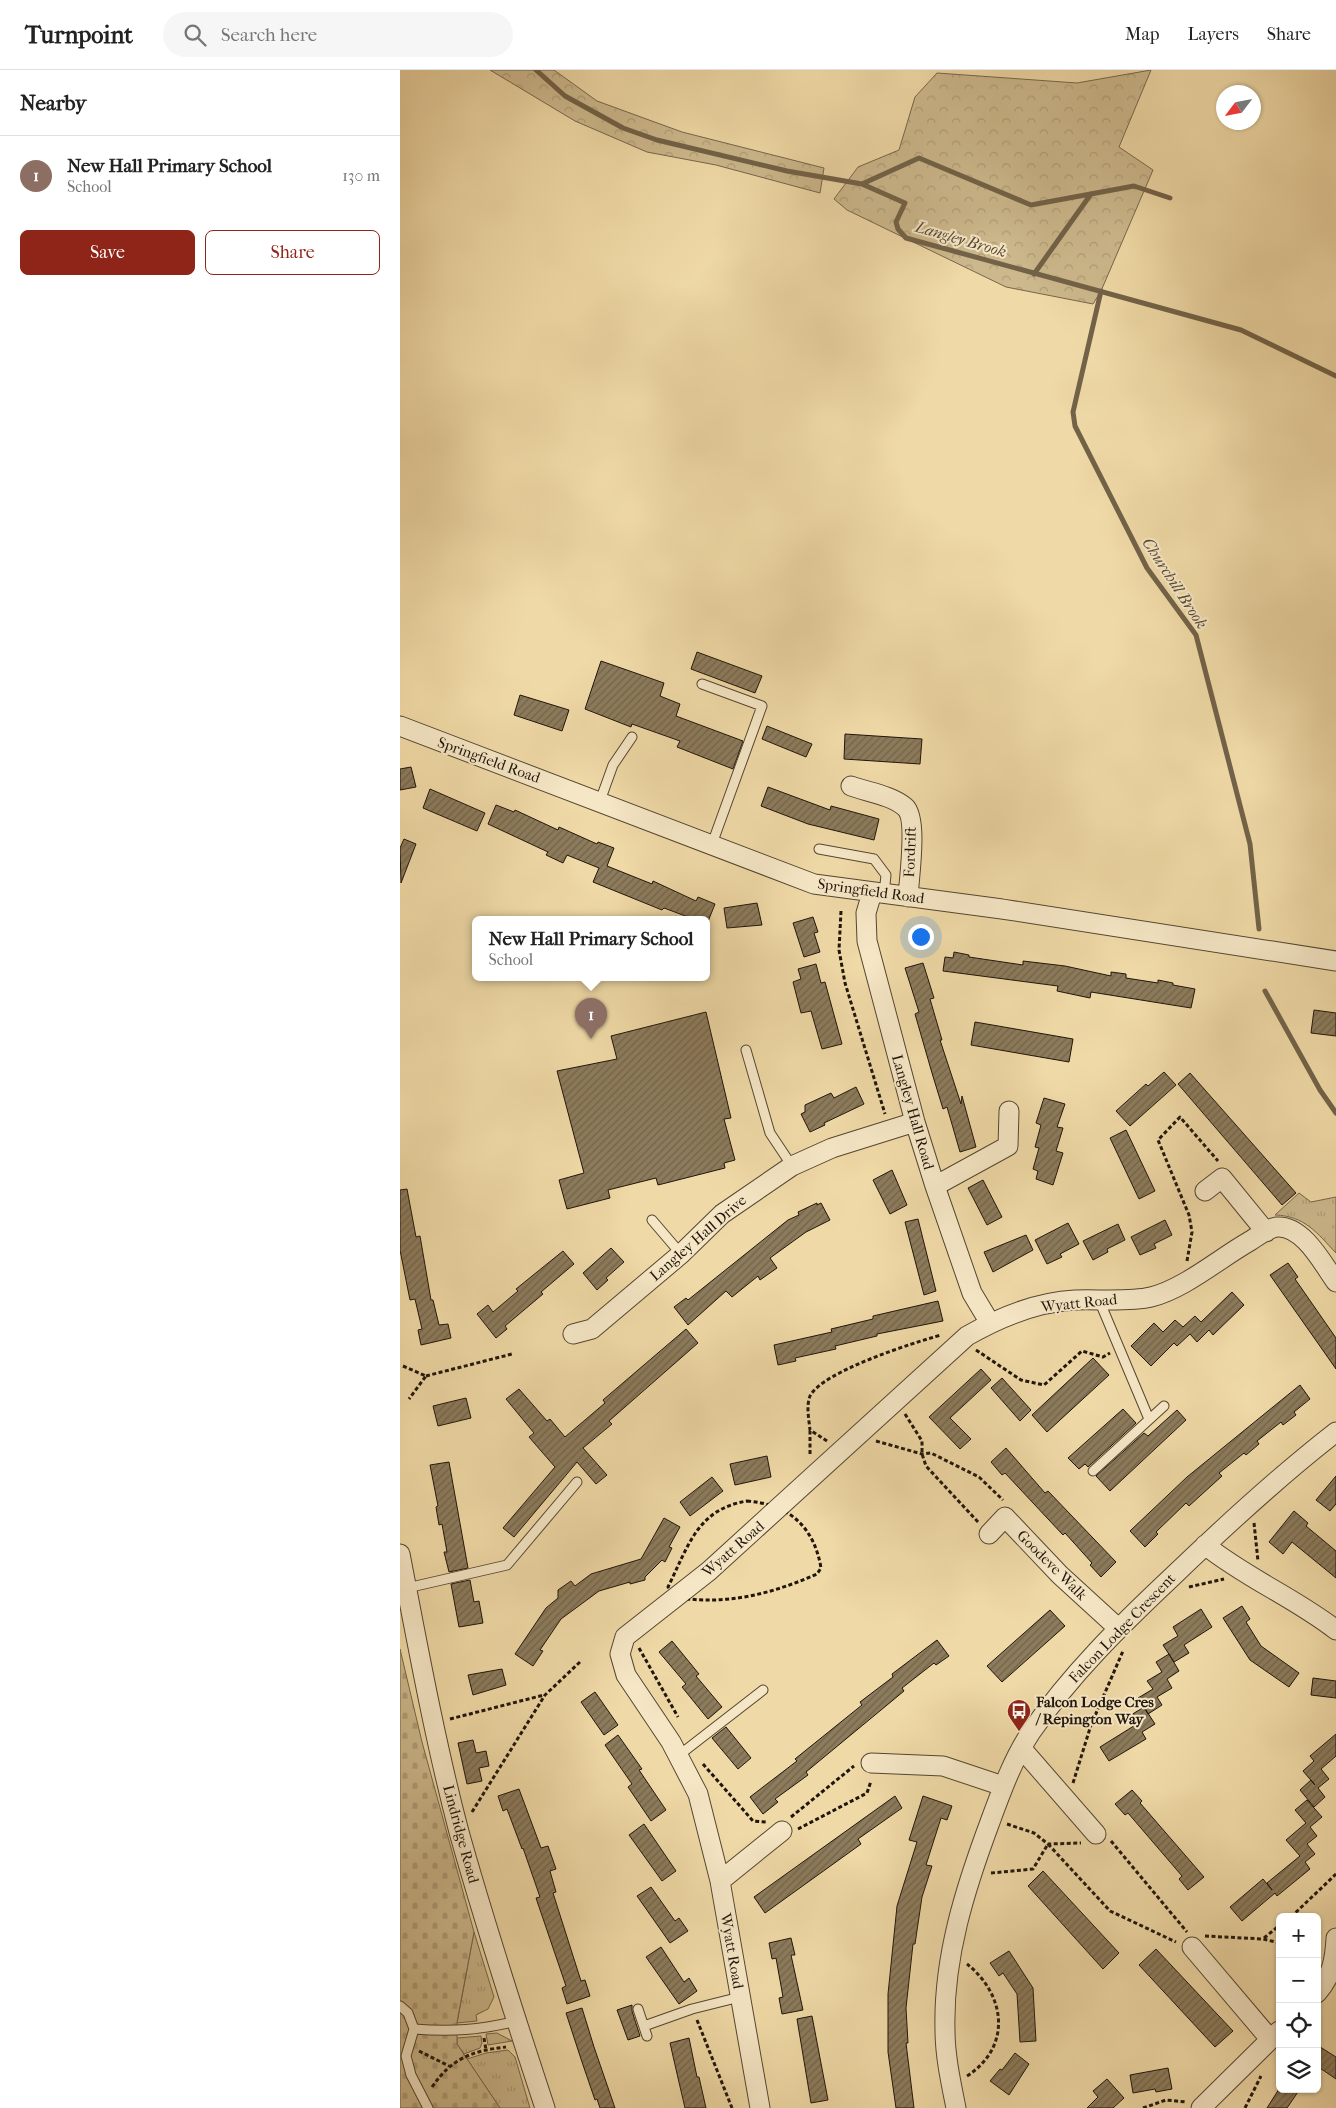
<!DOCTYPE html>
<meta charset="utf-8">
<style>
body{margin:0;font-family:"IM FELL French Canon",serif;background:#f6f6f6;color:#222}
.controls{position:absolute;right:15px;bottom:15px;display:grid;overflow:hidden;border-radius:8px;box-shadow:0 1px 4px #0004}
.controls button{width:45px;height:45px;display:grid;place-items:center;padding:0;border:0;border-bottom:1px solid #e0e0e0;background:#fff;color:#222;font:25px sans-serif}
.compass{position:absolute;left:816px;top:15px;width:45px;height:45px;border-radius:50%;background:#fff;box-shadow:0 1px 4px #0004;rotate:238deg}
.you{position:absolute;left:520px;top:866px;width:18px;height:18px;margin:-12px;border:4px solid #fff;border-radius:50%;background:#1a73e8;box-shadow:0 0 0 8px #1a73e833}
.badge{display:grid;place-items:center;width:32px;height:32px;border-radius:50%;background:#8f2418;color:#fff;font-size:16px;font-weight:700}
.pin{position:absolute;translate:-50% -41px;filter:drop-shadow(0 1px 2px #0008)}
.pin::after{content:'';position:absolute;top:26px;width:18px;height:15px;background:inherit;clip-path:polygon(0 0,100% 0,50% 100%)}
.popup{position:absolute;left:72px;top:846px;width:238px;height:65px;box-sizing:border-box;display:grid;place-content:center;border-radius:8px;background:#fff;filter:drop-shadow(0 1px 4px #0005);font-size:16px;white-space:nowrap;color:#767676}
.popup b{font-size:19px;color:#222}
.popup::after{content:'';position:absolute;left:50%;top:100%;margin-left:-10px;border:10px solid transparent;border-top-color:#fff}
.list{margin:0;padding:0;list-style:none}
h2{display:flex;justify-content:space-between;align-items:center;height:65px;margin:0;padding:0 20px;font-size:21px}
h2 small{font-size:16px;font-weight:400;color:#767676}
.list li{display:grid;grid-template-columns:32px 1fr auto;gap:15px;align-items:center;box-sizing:border-box;height:80px;padding:0 20px;border-top:1px solid #e0e0e0}
.list b{display:block;font-size:19px;white-space:nowrap}
.list p{margin:0;font-size:16px;white-space:nowrap;color:#767676}
.list em{font-size:16px;font-style:normal;color:#767676}
.actions{display:flex;gap:10px;padding:15px 20px}
.actions a{flex:1;padding:11px 0;border:1px solid #8f2418;border-radius:8px;text-align:center;font-size:18px;color:#8f2418}
.actions .main{background:#8f2418;color:#fff}
.icon{flex:none;width:28px;height:28px;fill:none;stroke:currentColor;stroke-width:2;stroke-linecap:round;stroke-linejoin:round}
.map{position:relative;flex:none;width:936px;height:2038px;overflow:hidden}
header{display:flex;align-items:center;gap:30px;box-sizing:border-box;height:70px;padding:0 25px;background:#fff;border-bottom:1px solid #e0e0e0}
header strong{font-size:24px}
nav{display:flex;gap:28px;margin-inline-start:auto;font-size:18px}
.search{width:350px;height:45px;background:#f6f6f6;display:flex;align-items:center;gap:12px;box-sizing:border-box;padding:0 18px;border-radius:28px;color:#767676;font-size:19px}
main{display:flex}
aside{flex:1;background:#fff}
.map>svg:first-child{display:block}
.grass{fill:url(#grass-tufts);stroke:#76664c}
.forest{fill:url(#forest-crowns);stroke:#76664c}
.cemetery{fill:url(#cemetery-stones);stroke:#76664c}
.lines{fill:none;stroke-linecap:round;stroke-linejoin:round}
.stream{stroke:#726248;stroke-width:5}
.building{fill:url(#building-hatch);stroke:#20150b}
.lane-casing{stroke:#544632;stroke-width:11}
.street-casing{stroke:#544632;stroke-width:21}
.path{stroke:#20150b;stroke-width:3;stroke-dasharray:4 2.5;stroke-linecap:butt}
.lane{stroke:#f5e6c5;stroke-width:9}
.street{stroke:#f5e6c5;stroke-width:19}
.labels{text-anchor:middle;dominant-baseline:central;stroke-width:4;stroke-linejoin:round;paint-order:stroke}
.street-label{font-size:15px;fill:#20150b;stroke:#f5e6c5}
.poi-label{font-size:15px;font-weight:bold;fill:#20150b;stroke:#f5e6c5;text-anchor:start}
.water-label{font-size:16px;font-style:italic;fill:#574934;stroke:#f5e6c5}
</style>
<header>
<strong>Turnpoint</strong>
<div class="search"><svg class="icon" aria-label="search" viewBox="0 0 24 24"><circle cx="10" cy="10" r="6"/><path d="M15 15l6 6"/></svg>Search here</div>
<nav><a>Map</a><a>Layers</a><a>Share</a></nav>
</header>
<main>
<aside>
<h2>Nearby<small></small></h2>
<ul class="list">
<li><span class="badge" style="background:#8d6e63">1</span><div><b>New Hall Primary School</b><p>School</p></div><em>130 m</em></li>
</ul>
<div class="actions"><a class="main">Save</a><a>Share</a></div>
</aside>
<div class="map">
<svg width="936" height="2038" viewBox="0 0 936 2038">
<defs>
<pattern id="grass-tufts" width="24" height="20" patternUnits="userSpaceOnUse" patternTransform="scale(1.25)"><rect width="24" height="20" fill="#ccb88c"/><path d="M3 7l-1-3M5 7V3M7 7l1-3M15 17l-1-3M17 17v-4M19 17l1-3" fill="none" stroke="#af9d77"/></pattern>
<pattern id="forest-crowns" width="20" height="18" patternUnits="userSpaceOnUse" patternTransform="scale(1.25)"><rect width="20" height="18" fill="#ccb88c"/><path d="M2 6a3 3 0 1 1 6 0M12 15a3 3 0 1 1 6 0" fill="none" stroke="#af9d77"/></pattern>
<pattern id="cemetery-stones" width="16" height="16" patternUnits="userSpaceOnUse" patternTransform="scale(1.25)"><rect width="16" height="16" fill="#ccb88c"/><path d="M2 7V4a2 2 0 0 1 4 0v3zM10 15v-3a2 2 0 0 1 4 0v3z" fill="#af9d77"/></pattern>
<pattern id="building-hatch" width="6" height="6" patternUnits="userSpaceOnUse" patternTransform="scale(1.25)"><rect width="6" height="6" fill="#8c7b5c"/><path d="M-1 1l2-2M0 6l6-6M5 7l2-2" fill="none" stroke="#72644a"/></pattern>
</defs>
<rect width="100%" height="100%" fill="#efd9a6"/>
<filter id="stains"><feTurbulence type="fractalNoise" baseFrequency=".004" numOctaves="4"/><feColorMatrix values="0 0 0 0 .2 0 0 0 0 .09 0 0 0 0 .02 0 0 0 .5 -.17"/></filter>
<radialGradient id="worn" r=".72"><stop offset=".6" stop-color="#630" stop-opacity="0"/><stop offset="1" stop-color="#630" stop-opacity=".3"/></radialGradient>
<!-- grass -->
<path class="grass" d="M899 1123 911 1132 936 1127V1183C917 1163 905 1146 875 1145Z
M74 1862 94 1927 88 1939 76 1945 77 1951 57 1953Z
M97 1963 112 1971 88 1975 86 1964Z
M81 1966 82 1973 80 1978 64 1984 57 1974V1968Z
M108 1980 115 1987 130 2038H100L67 1989 86 1983Z"/>
<!-- forest -->
<path class="forest" d="M90 0H154L197 31 282 62 424 98 420 123 316 95 247 82 175 51Z
M751 0 719 77 753 100 701 221 693 234 606 217 447 140 434 129 458 97 499 80 515 27 537 3 677 13Z"/>
<!-- cemetery -->
<path class="cemetery" d="M0 1579 22 1672 74 1862 57 1952V1974L100 2038H0Z"/>
<g class="lines">
<!-- stream -->
<path class="stream" d="M136 0 165 26 223 58 257 70 387 101 462 114 505 133 496 152 498 159 506 168 841 260 936 306
M462 114 519 88 631 135 734 116 770 128
M634 204 691 124
M701 221 673 342 675 356 747 498 796 565 850 774 859 859
M865 921 920 1020 936 1043"/>
</g>
<!-- building -->
<path class="building" d="M297 582 362 606 355 623 291 599Z
M201 591 264 613 260 626 280 634 276 646 343 671 333 699 277 677 280 671 232 654 231 657 185 639Z
M120 625 169 640 162 661 114 645Z
M367 656 412 674 406 687 362 669Z
M445 664 522 669 520 694 444 689Z
M11 697 16 717 0 720V699Z
M368 717 430 740 431 736 479 749 474 770 408 754 361 736Z
M30 719 85 743 77 761 23 738Z
M96 735 114 742 115 740 158 760 159 757 197 774 198 772 214 778 207 796 252 814 253 811 296 831 298 827 315 834 307 854 306 850H296L264 838 262 840 193 812 199 798 167 785 163 793 146 785 148 782 88 754Z
M4 769 16 774 1 813 0 778Z
M357 833 362 855 327 858 324 838Z
M413 847 418 862 414 863 420 882 404 887 393 853Z
M554 882 569 885V887L623 895V891L665 896 711 906V902L726 904V908L758 913V910L773 913V915L795 919 791 938 691 922 690 928 657 921 658 916 543 901 545 887 553 888Z
M523 893 534 928 530 929 542 970H540L561 1034 562 1026 576 1077 560 1082 547 1037 543 1039 532 1003 515 944 519 942 505 898Z
M416 894 421 913 425 912 442 974 422 979 411 941 401 943 393 912 401 909 398 899Z
M914 940 936 943V966L911 963Z
M306 942 331 1048 324 1049 335 1090 324 1093 325 1098 258 1115 256 1108 208 1120 210 1128 167 1139 159 1110 184 1103 157 1001 217 989 211 966Z
M575 952 673 969 669 992 571 975Z
M764 1002 776 1015 730 1056 716 1041 746 1014 748 1016Z
M790 1003 896 1123 882 1135 778 1014Z
M456 1017 464 1034 424 1053 425 1055 410 1062 401 1044 405 1042V1035L431 1023 434 1028Z
M644 1028 665 1034 657 1057 663 1058 656 1081 663 1083 653 1115 636 1109 638 1101 633 1099 639 1078 635 1077 641 1055 636 1053Z
M726 1060 755 1121 739 1129 710 1068Z
M492 1100 507 1135 490 1144 473 1110Z
M583 1110 602 1147 587 1155 568 1118Z
M7 1119 16 1167 20 1166 31 1230H33L39 1255 48 1254 51 1268 21 1275 18 1260 22 1259 15 1229 10 1230 0 1180V1120Z
M417 1133V1135L421 1133 430 1150 406 1162 370 1188 377 1198 360 1210 358 1206 332 1227 326 1221 288 1255 274 1237 286 1228 288 1230 388 1150 399 1145 398 1142Z
M518 1149 536 1221 524 1225 505 1152Z
M765 1150 772 1165 754 1174 756 1178 740 1185 731 1167Z
M668 1153 679 1174 660 1184 662 1187 647 1194 635 1170Z
M718 1154 725 1170 707 1179 708 1182 693 1190 683 1171Z
M626 1165 633 1180 593 1202 584 1182Z
M211 1178 224 1192 206 1208 208 1210 197 1220 183 1203Z
M163 1181 174 1194 141 1222 143 1224 105 1256 107 1259 96 1268 77 1244 88 1235 93 1242 118 1221 116 1219Z
M888 1193 898 1207 895 1209 936 1268V1299L870 1205Z
M832 1222 844 1235 813 1265 809 1260 797 1272 790 1264 777 1276 774 1273 751 1296 731 1276 754 1253 763 1262 775 1250 783 1257 795 1246 801 1252Z
M538 1231 543 1251 477 1264V1266L435 1276 436 1279 395 1288 396 1291 378 1295 374 1275 432 1262 431 1259 473 1249V1246Z
M286 1259 298 1273 209 1351 212 1354 183 1378 207 1405 196 1414 177 1392 114 1467 103 1458 155 1397 129 1367 134 1363 106 1329 119 1319 147 1351 150 1349 165 1367 205 1333 203 1330Z
M693 1288 709 1305 647 1362 632 1345Z
M581 1299 591 1310 550 1348 571 1369 560 1379 529 1347Z
M602 1308 631 1340 620 1351 591 1318Z
M900 1315 910 1329 894 1342 896 1345 883 1355 881 1352 857 1371 859 1374 846 1385 844 1383 819 1403 822 1406 789 1436 786 1433 756 1462 758 1464 745 1477 730 1461 787 1407Z
M66 1328 71 1348 38 1356 33 1336Z
M723 1339 736 1353 688 1397 685 1394 679 1399 668 1388Z
M777 1340 786 1350 710 1421 696 1406 744 1363 748 1366Z
M606 1378 645 1423 648 1421 716 1492 701 1507 690 1495 692 1493 665 1463 663 1465 605 1403 602 1405 591 1392Z
M367 1386 371 1407 335 1415 330 1394Z
M49 1392 68 1498 49 1502 44 1482H47L42 1454 39 1455 36 1437 38 1436 30 1395Z
M936 1406V1434L930 1441 916 1430Z
M312 1407 323 1421 290 1446 280 1432Z
M894 1441 908 1453 906 1456 936 1481V1508L892 1472 883 1484 869 1472Z
M264 1448 280 1457 269 1477 272 1478 265 1492 262 1490 245 1507V1510L230 1514V1512L199 1521 161 1549 140 1580 143 1581 133 1596 115 1584 146 1538 158 1528V1520L171 1511 175 1516 191 1504 241 1489Z
M70 1510 74 1532 79 1531 83 1553 59 1557 51 1514Z
M842 1536 850 1549 846 1552 861 1576 899 1603 889 1617 850 1590 823 1548Z
M801 1539 812 1557 784 1575 789 1583 774 1592 763 1575 778 1566 773 1557Z
M650 1540 665 1556 602 1612 587 1596Z
M537 1570 549 1586 536 1595 534 1593 502 1618 504 1621 406 1702 408 1705 375 1729 378 1732 363 1744 350 1727 397 1691 395 1689 462 1635 460 1632 493 1607 492 1604Z
M272 1571 299 1604 296 1606 322 1637 308 1649 282 1617 286 1614 259 1582Z
M769 1584 779 1601 767 1609 772 1618 757 1627 762 1635 748 1644 738 1628 753 1619 747 1611 762 1602 756 1592Z
M102 1599 106 1615 73 1625 68 1605Z
M913 1608 936 1611V1628L911 1625Z
M195 1622 218 1655 204 1665 181 1632Z
M744 1637 755 1654 742 1662 746 1669 709 1691 700 1677 737 1654 731 1645Z
M326 1657 351 1688 338 1699 312 1668Z
M936 1664V1686L921 1699 929 1709 918 1718 925 1727 914 1737 900 1720 911 1710 915 1715 903 1701 914 1691 910 1686Z
M218 1665 242 1699 239 1700 266 1740 251 1751 228 1717 232 1714 205 1675Z
M73 1670 76 1683 86 1681 89 1696 79 1698 82 1711 67 1714 58 1673Z
M119 1719 141 1778 148 1776 156 1799 150 1801 156 1822 153 1823 181 1911 185 1910 190 1926 167 1934 162 1918 166 1916 136 1828 140 1827 123 1778 122 1779 107 1739 103 1741 98 1726Z
M732 1720 742 1731 740 1733 804 1807 788 1820 779 1809 782 1806 728 1743 725 1745 715 1734Z
M495 1726 502 1738 458 1769 461 1774 365 1843 354 1827Z
M523 1726 552 1736 547 1750 541 1748 526 1795 532 1796 522 1827 515 1874H513L506 1938 508 1973H506L514 2038H496L488 1982V1924L497 1836 517 1772 509 1770Z
M907 1730 922 1747 910 1757 917 1766 907 1774 915 1784 905 1792 910 1799 877 1826 875 1823 842 1851 830 1837 863 1809 872 1820 867 1813 900 1786 886 1770 906 1753 895 1740Z
M244 1754 276 1801 262 1811 229 1765Z
M643 1801 719 1883 703 1899 628 1816Z
M251 1817 275 1851 279 1848 288 1861 270 1873 237 1826Z
M391 1868 395 1885H391L403 1940 382 1944 379 1928 383 1927 376 1888 372 1889 369 1873Z
M261 1877 284 1912 289 1908 297 1921 279 1934 246 1887Z
M756 1879 833 1961 815 1977 739 1895Z
M609 1881 633 1918 636 1971 620 1972 617 1924 603 1903 599 1906 590 1893Z
M232 1935V1941L240 1966 228 1970 217 1940Z
M182 1938 194 1977 215 2038H200L197 2029 195 2030 182 1992 166 1943Z
M412 1946 428 2030 411 2033 397 1949Z
M289 1968 297 2007H299L306 2038H285L278 2008 270 1973Z
M917 1975 936 1987V2009L917 1996Z
M615 1983 629 1994 609 2025 590 2011 600 1999 602 2000Z
M768 1998 772 2019 756 2022 755 2019 733 2023 730 2005Z
M707 2009 724 2028 713 2038H687L698 2027 693 2021Z
M879 2019H900L887 2038H867Z"/>
<g class="lines">
<!-- lane casing -->
<g class="lane-casing">
<path id="lane" d="M302 614 362 636 312 774
M200 731 213 695 232 667
M419 779 474 789 486 805 484 824
M346 980 370 1063 392 1096
M252 1150 281 1184
M699 1230 749 1349
M693 1401 764 1336
M7 1518 107 1495 177 1412
M278 1686 363 1620
M0 1936 8 1943 14 1959
M238 1939 247 1966
M244 1956 292 1939 340 1927
M28 2038 11 2005 6 1986 14 1959C52 1962 80 1960 117 1951"/>
</g>
<!-- street casing -->
<g class="street-casing">
<path id="street" d="M0 656 414 814 602 839 936 891
M451 716C467 722 491 725 505 737 518 748 509 809 508 827
M472 823 466 843 467 871 515 1052 535 1116 572 1223 590 1253
M535 1116 608 1076 609 1041
M805 1121 822 1108 866 1162
M173 1264 192 1259 281 1184 322 1144 392 1096 432 1078 515 1052
M589 1464 605 1447 660 1505 718 1558
M805 1475C846 1508 895 1528 936 1560
M0 1484C18 1577 35 1671 59 1762 85 1855 115 1947 145 2038
M622 1679 696 1764
M471 1693 543 1696 603 1716
M320 1811 382 1761
M792 1877 870 1969
M917 1923C932 1906 935 1889 936 1868
M360 2038 320 1811 298 1724 271 1672 226 1605 220 1584 225 1567 309 1501 567 1266C600 1247 636 1232 675 1230 696 1229 731 1232 751 1227 784 1219 820 1188 850 1171 858 1166 868 1158 877 1157 903 1155 923 1194 936 1212
M556 2038C551 2013 545 1986 545 1960 543 1888 565 1819 590 1752 601 1722 613 1689 631 1662 671 1604 721 1555 772 1507 825 1456 878 1407 936 1362
M801 2038 879 1961"/>
</g>
<!-- path -->
<path class="path" d="M441 841 439 880 445 913 485 1044
M787 1191 792 1162 789 1145 758 1070 780 1047 818 1091
M576 1280 621 1310 644 1315 682 1281 703 1287 710 1283
M3 1296 26 1306 9 1329
M26 1306 112 1284
M505 1344 522 1371V1384L526 1396 578 1452
M427 1371 410 1360C409 1350 406 1336 410 1326 423 1301 513 1273 541 1265
M476 1371 522 1384 531 1383 579 1407 603 1430
M410 1384V1361
M347 1431C388 1434 414 1456 421 1498L417 1504C372 1524 324 1536 275 1527L268 1517C288 1477 297 1439 347 1431Z
M854 1453 858 1491
M789 1517 824 1509
M239 1578 278 1647
M50 1649 144 1625
M303 1694 353 1751 366 1752
M673 1713 691 1655 723 1581
M72 1742 145 1625 181 1591
M391 1747 454 1696
M607 1754 634 1763 648 1774 681 1773
M398 1759 467 1723 471 1711
M711 1771 787 1862
M591 1803 633 1799 648 1774 710 1841 776 1872
M891 1847 936 1804
M805 1866 863 1869 880 1873
M864 1868 880 1855
M297 1950 332 2038
M84 1968 86 1980
M19 1981 49 1996
M567 2006C612 1977 606 1925 567 1894
M32 2017C52 1988 72 1981 106 1977
M743 2038 766 2030 786 2032
M845 2038 861 2006"/>
<!-- lane -->
<use href="#lane" class="lane"/>
<!-- street -->
<use href="#street" class="street"/>
</g>
<!-- icons -->
<defs>
<g id="bus-pin" transform="scale(1.25)"><path d="M0 17L-7.5 6A9.5 9.5 0 1 1 7.5 6Z" fill="#8f2418" stroke="#f5e6c5"/><path d="M-5-6H5V4H4V6H2V4H-2V6H-4V4H-5ZM-3.5-4V0h7V-4ZM-3.5 1.2v1.5H-2V1.2ZM2 1.2v1.5H3.5V1.2Z" fill="#fff"/></g>
</defs>
<g fill-rule="evenodd">
<use href="#bus-pin" x="619" y="1641"/>
</g>
<g class="labels">
<!-- street labels -->
<g class="street-label">
<text transform="translate(89 690) rotate(20)">Springfield Road</text>
<text transform="translate(510 782) rotate(-88)">Fordrift</text>
<text transform="translate(471 821) rotate(8)">Springfield Road</text>
<text transform="translate(513 1042) rotate(74)">Langley Hall Road</text>
<text transform="translate(298 1168) rotate(-41)">Langley Hall Drive</text>
<text transform="translate(679 1233) rotate(-6)">Wyatt Road</text>
<text transform="translate(333 1479) rotate(-41)">Wyatt Road</text>
<text transform="translate(652 1495) rotate(45)">Goodeve Walk</text>
<text transform="translate(722 1558) rotate(-46)">Falcon Lodge Crescent</text>
<text transform="translate(61 1764) rotate(75)">Lindridge Road</text>
<text transform="translate(332 1881) rotate(80)">Wyatt Road</text>
</g>
<!-- poi labels -->
<g class="poi-label">
<text x="636" y="1632">Falcon Lodge Cres<tspan x="636" dy="17">/ Repington Way</tspan></text>
</g>
<!-- water labels -->
<g class="water-label">
<text transform="translate(561 169) rotate(16)">Langley Brook</text>
<text transform="translate(775 513) rotate(57)">Churchill Brook</text>
</g>
</g>
<rect width="100%" height="100%" filter="url(#stains)"/>
<rect width="100%" height="100%" fill="url(#worn)"/>
</svg>
<div class="controls">
<button>+</button>
<button>−</button>
<button><svg class="icon" aria-label="locate" viewBox="0 0 24 24"><circle cx="12" cy="12" r="6"/><path d="M12 2v4M12 18v4M2 12h4M18 12h4"/></svg></button>
<button><svg class="icon" aria-label="layers" viewBox="0 0 24 24"><path d="M12 4l9 5-9 5-9-5zM3 14l9 5 9-5"/></svg></button>
</div>
<svg class="compass" viewBox="-18 -18 36 36"><path d="M0-13l5 13h-10z" fill="#e53935"/><path d="M0 13l5-13h-10z" fill="#767676"/></svg>
<div class="you"></div>
<div class="pin badge" style="left:191px;top:969px;background:#8d6e63">1</div>
<div class="popup"><b>New Hall Primary School</b>School</div>
</div>
</main>
